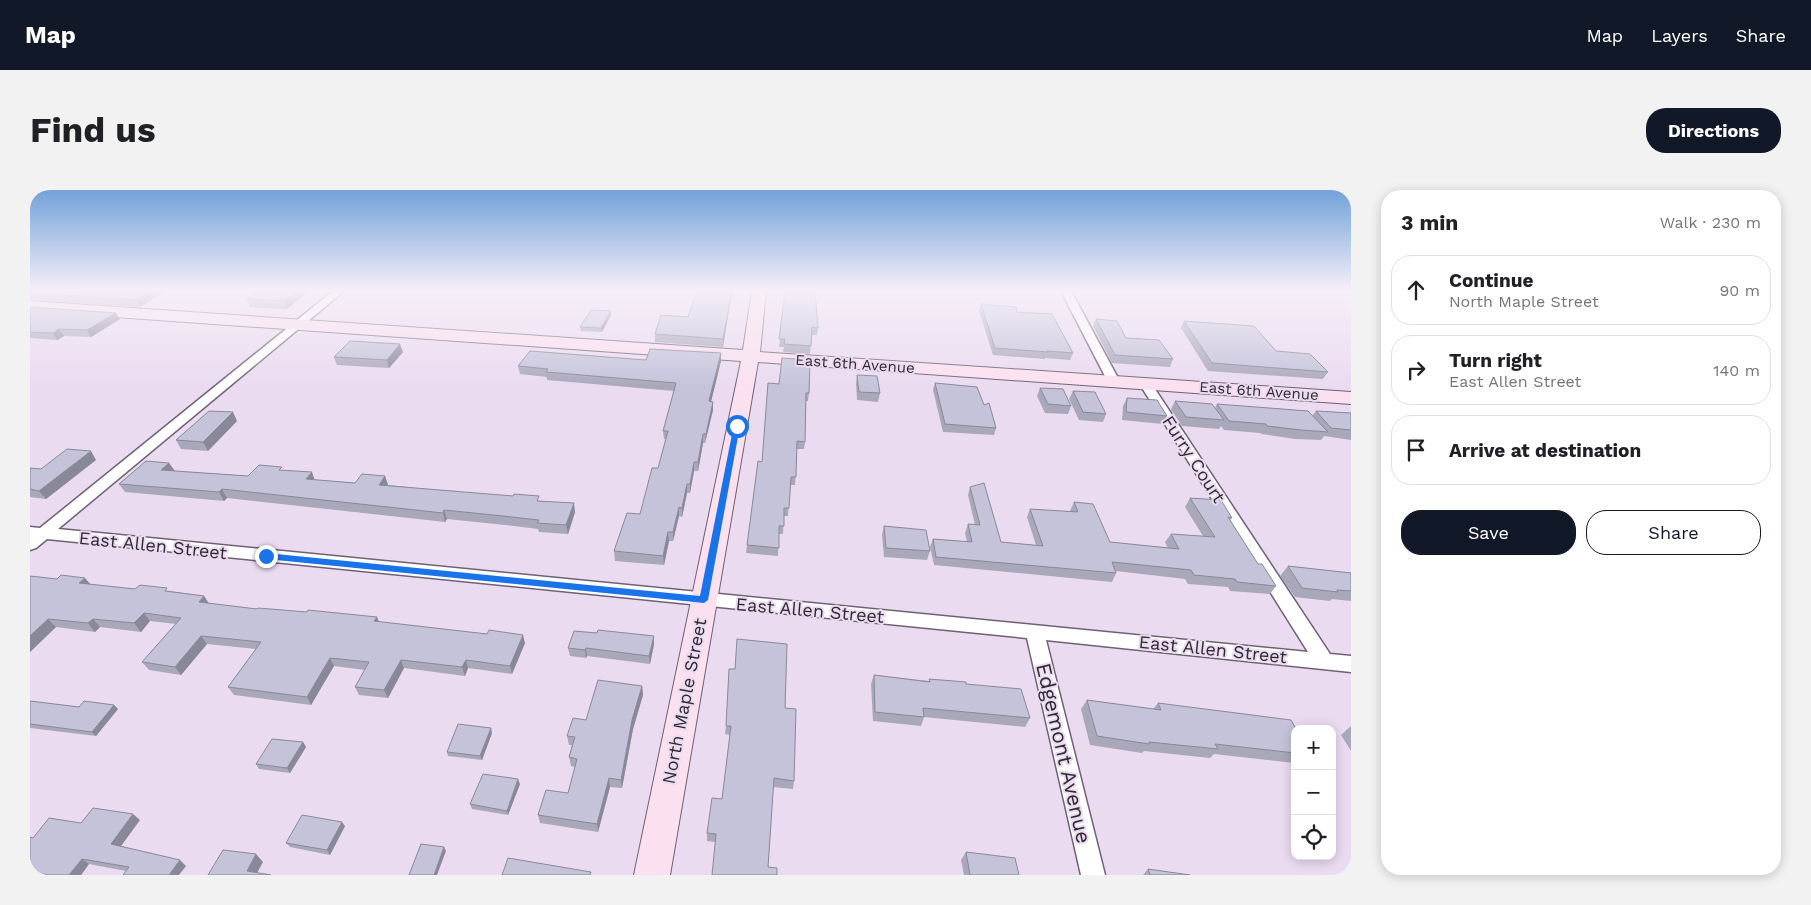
<!DOCTYPE html>
<meta charset="utf-8">
<style>
body{margin:0;font-family:"Work Sans",sans-serif;background:#f2f2f2;color:#202124}
.controls{position:absolute;right:15px;bottom:15px;display:grid;overflow:hidden;border-radius:10px;box-shadow:0 2px 12px #0003}
.controls button{width:45px;height:45px;display:grid;place-items:center;padding:0;border:0;border-bottom:1px solid #e0e0e0;background:#fff;color:#202124;font:25px sans-serif}
.stop{position:absolute;width:15px;height:15px;margin:-11px;border:4px solid #1a73e8;border-radius:50%;background:#fff}
.stop.end{background:#1a73e8;border-color:#fff;box-shadow:0 1px 5px #0008}
.list{margin:0;padding:0;list-style:none}
h2{display:flex;justify-content:space-between;align-items:center;height:65px;margin:0;padding:0 20px;font-size:21px}
h2 small{font-size:16px;font-weight:400;color:#757577}
.list li{display:grid;grid-template-columns:32px 1fr auto;gap:15px;align-items:center;box-sizing:border-box;height:70px;margin:0 10px 10px;padding:0 10px;border:1px solid #e0e0e0;border-radius:20px}
.list b{display:block;font-size:19px;white-space:nowrap}
.list p{margin:0;font-size:16px;white-space:nowrap;color:#757577}
.list em{font-size:16px;font-style:normal;color:#757577}
.actions{display:flex;gap:10px;padding:15px 20px}
.actions a{flex:1;padding:11px 0;border:1px solid #111827;border-radius:20px;text-align:center;font-size:18px;color:#111827}
.actions .main{background:#111827;color:#fff}
.icon{flex:none;width:28px;height:28px;fill:none;stroke:currentColor;stroke-width:2;stroke-linecap:round;stroke-linejoin:round}
.map{position:relative;flex:none;width:1321px;height:685px;overflow:hidden;border-radius:20px}
header{display:flex;align-items:center;gap:30px;box-sizing:border-box;height:70px;padding:0 25px;background:#111827;color:#fff}
header strong{font-size:24px}
nav{display:flex;gap:28px;margin-inline-start:auto;font-size:18px}
.intro{display:flex;align-items:center;justify-content:space-between;box-sizing:border-box;height:120px;padding:0 30px}
h1{margin:0;font-size:35px}
.button{padding:12px 22px;border-radius:20px;background:#111827;color:#fff;font-size:18px;font-weight:700}
main{display:flex;gap:30px;padding:0 30px}
aside{flex:1;background:#fff;border-radius:20px;box-shadow:0 2px 12px #0003}
.map>svg:first-child{display:block}
.lines{fill:none;stroke-linecap:round;stroke-linejoin:round}
.street-casing{stroke:#6e6173;stroke-width:3}
.secondary-casing{stroke:#6e6173;stroke-width:2}
.street{fill:#fff;fill-rule:evenodd}
.secondary{fill:#fbe0ef;fill-rule:evenodd}
.wall{fill:#a9a8bb}
.shaded-wall{fill:#898899}
.building{fill:#c4c3da;stroke:#898899}
.route{fill:#1a73e8}
.labels{text-anchor:middle;dominant-baseline:central;stroke-width:4;stroke-linejoin:round;paint-order:stroke}
.far-street-label{font-size:15px;fill:#2f2a32;stroke:#eadbf0}
.street-label{font-size:18px;fill:#2f2a32;stroke:#eadbf0}
.near-street-label{font-size:21px;fill:#2f2a32;stroke:#eadbf0}
</style>
<header>
<strong>Map</strong>
<nav><a>Map</a><a>Layers</a><a>Share</a></nav>
</header>
<div class="intro"><h1>Find us</h1><a class="button">Directions</a></div>
<main>
<div class="map">
<svg width="1321" height="685" viewBox="0 0 1321 685">
<rect width="100%" height="100%" fill="#eadbf0"/>
<g class="lines">
<!-- street casing -->
<g class="street-casing">
<path id="street" d="M303 101H314L28 339 1278 462 1109 193 1115 189 1121 193 1300 464 1321 466V482L1016 450 1075 685H1051L997 448 17 349 6 358 0 360V337L10 338Z
M1031 101H1041L1089 190 1087 193H1079L1077 190Z"/>
</g>
<!-- secondary casing -->
<g class="secondary-casing">
<path id="secondary" d="M722 101H736L730 162 1321 202V214L728 172 640 685H604L711 171 0 121V111L713 160Z"/>
</g>
<!-- street -->
<use href="#street" class="street"/>
<!-- secondary -->
<use href="#secondary" class="secondary"/>
</g>
<!-- wall -->
<path class="wall" d="M0 101H135L110 117 0 110Z
M229 101H279L257 119 220 117 217 109Z
M667 101H704L700 113 693 157 625 152V144L658 127Z
M754 113 788 138 787 145H782L780 164 753 162 754 157H749Z
M951 114 987 122 1043 163 1040 170 1015 168V169L963 165 949 121Z
M0 117 90 129 61 147 34 146 27 150 0 148Z
M581 121V125L572 142 551 141 550 137Z
M1066 129 1096 148 1143 169 1140 177 1082 173 1063 136Z
M1154 131 1246 161 1298 182 1293 189 1178 181 1151 138Z
M373 162 359 178 307 175 304 167Z
M616 170 691 171 681 211 683 220 675 253H673L668 281H664L660 303H657L652 327 649 326 643 351H639L634 375 585 371 584 361 610 324 628 278 636 249H634L633 241 644 201 517 190V187L490 184 488 176Z
M827 185 850 203 848 212 827 210 826 193Z
M905 193 954 215 966 238 964 245 913 242 903 200Z
M749 194 779 203 778 211H776L775 252 774 259H767L765 295H760L758 326H754L753 344H749L748 366 716 363 717 355 732 272Z
M1010 198 1041 216 1038 224 1015 223 1007 206Z
M1043 201 1076 224 1073 232 1049 230 1039 209Z
M1097 208 1137 226 1133 234 1092 230 1093 216Z
M1145 211 1185 218 1187 214 1282 226 1286 221 1321 223V250L1294 246 1291 250 1265 249 1232 244 1230 243 1194 240 1191 236 1189 239 1152 236 1141 219Z
M207 231 178 261 151 259 146 250Z
M66 270 16 309 0 307V278L11 279Z
M139 273 144 281 218 286 253 280 285 290 325 293 355 286 358 295 510 311 545 322 538 344 509 342 508 339 475 335 417 329 415 332 197 308 194 311 95 302 89 294Z
M940 297 971 352 1006 355 997 327 1000 319 1040 322V321L1044 312 1080 352 1138 358 1135 352 1141 344 1173 346 1155 317 1160 308 1202 328 1200 330 1228 374 1246 396 1240 404 1200 401 1198 397 1158 394 1155 389 1086 381V383L1082 392 904 375 900 357 903 349 937 352 935 343 938 334 945 335 938 305Z
M854 336 900 361 897 370 854 367 852 345Z
M1258 376 1321 383V411L1302 409 1300 411 1265 407 1250 386Z
M0 386 60 395 105 399 140 401 174 406 179 413 227 419 347 427 349 432 495 453 482 484 438 478 435 486 374 478 358 508 329 505 325 497 335 480 304 476 281 515 204 505 198 497 226 459 177 454 151 485 119 480 112 472 146 434 120 431 111 442 70 437 65 442 26 437 0 462Z
M567 443 624 446V454L620 474 557 466 556 468 540 466 538 458Z
M844 485 899 491V489L936 494 1000 528 995 537 894 527 891 536 843 531 841 494Z
M612 496 613 505 603 539 592 598 580 597 568 642 510 633 508 625 538 603 545 577 541 576 539 567 542 555H539L537 546 556 530Z
M1057 510 1123 519 1128 513 1265 539V573L1184 564 1180 568 1114 561 1112 563 1060 555 1051 519Z
M0 511 49 517 84 515 88 519 66 546 0 538Z
M755 518 764 591 763 599 743 597 738 677 747 685 685 652 677 651V643L692 609 700 545 695 544 696 536Z
M1321 536V561L1311 545Z
M462 543 452 570 418 566 417 562Z
M273 552 276 557 260 583 229 579 226 574Z
M490 594 478 625 442 619 440 614Z
M110 630 91 656 156 676 96 681 59 674 51 685H0V647L3 648 51 633Z
M315 636 300 665 260 657 256 653Z
M936 662 989 685H934L931 670Z
M1118 679 1160 685H1113Z"/>
<!-- shaded-wall -->
<path class="shaded-wall" d="M122 101H135L110 117 107 110Z
M268 101H279L257 119 254 111Z
M702 101H704L700 113 693 157V149L701 105Z
M581 121V125L572 142 571 138Z
M86 123 90 129 61 147 57 140Z
M29 139 34 146 27 150 23 143Z
M370 154 373 162 359 178 357 170Z
M691 163V171L679 220V211Z
M683 212V220L675 253 676 244Z
M203 222 207 231 178 261 173 252Z
M673 244V253L668 281V272Z
M61 261 66 270 16 309 9 301Z
M664 272V281L660 303V294Z
M139 273 145 281 131 280Z
M282 282 285 291 276 289Z
M355 286 358 295 352 303 349 295Z
M657 294V303L652 327V318Z
M192 299 197 308 194 311 189 302Z
M544 313 545 322 538 344 536 335Z
M649 317V326L643 351V342Z
M414 320 417 329 415 332 413 323Z
M638 342 639 351 634 375 633 366Z
M55 388 62 396 49 393Z
M174 406 179 414 169 412Z
M114 423 120 431 111 442 104 433Z
M347 427 350 435 344 431Z
M18 429 26 437 0 462V446Z
M63 429 70 437 65 442 58 433Z
M493 445 495 453 482 484 480 476Z
M171 446 177 454 151 485 145 477Z
M624 446V454L620 474 619 466Z
M556 458 557 466 556 468 555 460Z
M300 468 304 476 281 515 277 507Z
M371 470 374 478 358 508 354 500Z
M436 470 438 478 435 486 432 477Z
M612 496 613 505 603 539 592 598 591 590 602 530Z
M84 515 88 519 66 546 62 542Z
M461 538 462 543 452 570 450 566Z
M273 552 276 557 260 583 257 578Z
M579 588 580 597 568 642 567 634Z
M488 589 490 594 478 625 477 621Z
M103 624 110 630 88 660 81 654Z
M312 632 315 636 300 665 297 660Z
M414 657 416 661 407 685H404Z
M226 664 233 672 226 685 217 681Z
M52 669 59 674 51 685H39Z
M150 670 156 676 149 685H139Z"/>
<!-- building -->
<path class="building" d="M0 101H122L107 110 0 103Z
M229 101H268L254 111 217 109Z
M667 101H702L701 105 693 149 625 144 631 125 658 127Z
M755 101H785L788 138 782 137 781 156 754 154 755 149H749Z
M951 114 986 117 987 122 1022 124 1043 163 1017 161 1018 162 965 158Z
M0 117 86 123 57 140 29 139 23 143 0 142Z
M561 120 581 121 571 138 550 137Z
M1066 129 1087 131 1096 148 1129 150 1143 169 1085 165Z
M1154 131 1224 136 1246 161 1280 164 1298 182 1182 173Z
M320 151 370 154 357 170 304 167Z
M620 159 691 163 679 211 683 212 676 244H673L668 272H664L660 294H657L652 318 649 317 643 342H638L633 366 584 361 597 323 610 324 622 278H628L638 241H633L646 193 516 182 518 179 488 176 500 161 616 170Z
M752 168 780 170 779 203H776L775 252 767 251 766 287H761L759 318H754V336H749V358L717 355 728 271 732 272 738 193 749 194Z
M827 185 847 186 850 203 829 202Z
M905 193 947 197 954 215 959 213 966 238 915 234Z
M1010 198 1033 199 1041 216 1018 214Z
M1043 201 1065 202 1076 224 1053 222Z
M1097 208 1127 210 1137 226 1096 222Z
M1145 211 1182 214 1194 230 1156 227Z
M1187 214 1278 221 1298 242 1271 240 1237 236 1236 234 1199 231Z
M179 221 203 222 173 252 146 250Z
M1286 221 1321 223V240L1301 238Z
M37 259 61 261 9 301 0 299V278L11 279Z
M116 271 139 273 131 280 218 286 229 275 252 277 249 280 282 282 276 289 325 293 332 284 355 286 349 295 483 306 484 304 509 306 507 311 544 313 536 335 507 333 509 330 473 326 414 320 413 323 192 299 189 302 89 294Z
M954 293 971 352 1013 356 1000 319 1048 322 1044 312 1063 314 1080 352 1149 359 1141 344 1185 347 1160 308 1191 310 1202 328 1198 327 1228 374H1232L1246 396 1207 392 1205 389 1164 385 1161 380 1082 372 1086 383 906 367 903 349 942 352 938 334 950 335 940 297Z
M854 336 896 340 900 361 856 358Z
M1258 376 1321 383V401L1307 400 1308 402 1272 398Z
M31 385 55 388 49 393 105 399 110 395 137 398 135 401 174 406 169 412 227 419 228 418 277 422 278 420 347 427 344 431 457 444 459 440 493 445 480 476 436 470 432 477 371 470 354 500 325 497 339 472 300 468 277 507 198 497 231 452 171 446 145 477 112 472 151 428 114 423 104 433 63 429 58 433 18 429 0 446V386L27 389Z
M568 440 624 446 619 466 556 458 555 460 538 458 544 441 567 443Z
M707 449 757 454 755 518 766 519 764 591 744 588 738 677 747 678V685H682L686 644 677 643 682 608 692 609 701 536H696L699 479H705Z
M844 485 900 492 899 489 936 492V494L991 499 1000 528 893 518 894 527 845 522Z
M568 490 612 496 602 530 591 590 579 588 567 634 508 625 516 600 538 603 547 569 539 567 545 547 537 546 543 528 556 530Z
M1057 510 1131 520 1128 513 1261 530 1266 539H1265V563L1185 554 1188 559 1119 552V554L1067 546Z
M0 511 49 517 54 511 84 515 62 542 0 534Z
M428 534 461 538 450 566 417 562Z
M242 549 273 552 257 578 226 574Z
M453 584 488 589 477 621 440 614Z
M63 618 103 624 81 654 150 670 139 685H93L99 677 52 669 39 685H19L0 682V647L3 648 19 628 51 633Z
M272 625 312 632 297 660 256 653Z
M391 654 414 657 404 685H379Z
M193 660 226 664 217 681 241 685H178Z
M936 662 985 668 989 685H940Z
M478 668 561 682 560 685H472Z
M1118 679 1160 685H1120Z"/>
<!-- sky -->
<linearGradient id="sky" x2="0" y2="1"><stop stop-color="#73a2da"/><stop offset="0.51" stop-color="#f6eff8"/><stop offset="1" stop-color="#f6eff8" stop-opacity="0"/></linearGradient>
<rect width="1321" height="197" fill="url(#sky)"/>
<!-- route -->
<path class="route" d="M704 234 710 236 678 410 674 413 236 369 232 366 236 363 670 406Z"/>
<g class="labels">
<!-- far-street labels -->
<g class="far-street-label">
<text transform="translate(825 174) rotate(4)">East 6th Avenue</text>
<text transform="translate(1229 201) rotate(4)">East 6th Avenue</text>
</g>
<!-- street labels -->
<g class="street-label">
<text transform="translate(1164 269) rotate(57)">Furry Court</text>
<text transform="translate(123 355) rotate(6)">East Allen Street</text>
<text transform="translate(780 420) rotate(5)">East Allen Street</text>
<text transform="translate(1183 459) rotate(6)">East Allen Street</text>
<text transform="translate(654 511) rotate(-79)">North Maple Street</text>
</g>
<!-- near-street labels -->
<g class="near-street-label">
<text transform="translate(1034 563) rotate(77)">Edgemont Avenue</text>
</g>
</g>
</svg>
<div class="controls">
<button>+</button>
<button>−</button>
<button><svg class="icon" aria-label="locate" viewBox="0 0 24 24"><circle cx="12" cy="12" r="6"/><path d="M12 2v4M12 18v4M2 12h4M18 12h4"/></svg></button>
</div>
<div class="stop" style="left:707px;top:236px"></div>
<div class="stop end" style="left:236px;top:366px"></div>
</div>
<aside>
<h2>3 min<small>Walk · 230 m</small></h2>
<ul class="list">
<li><svg class="icon" aria-label="ahead" viewBox="0 0 24 24"><path d="M12 20V5M6 11l6-6 6 6"/></svg><div><b>Continue</b><p>North Maple Street</p></div><em>90 m</em></li>
<li><svg class="icon" aria-label="right" viewBox="0 0 24 24"><path d="M7 20v-9h11M14 6l5 5-5 5"/></svg><div><b>Turn right</b><p>East Allen Street</p></div><em>140 m</em></li>
<li><svg class="icon" aria-label="arrive" viewBox="0 0 24 24"><path d="M6 21V4h12l-3 4 3 4H6"/></svg><div><b>Arrive at destination</b></div></li>
</ul>
<div class="actions"><a class="main">Save</a><a>Share</a></div>
</aside>
</main>
